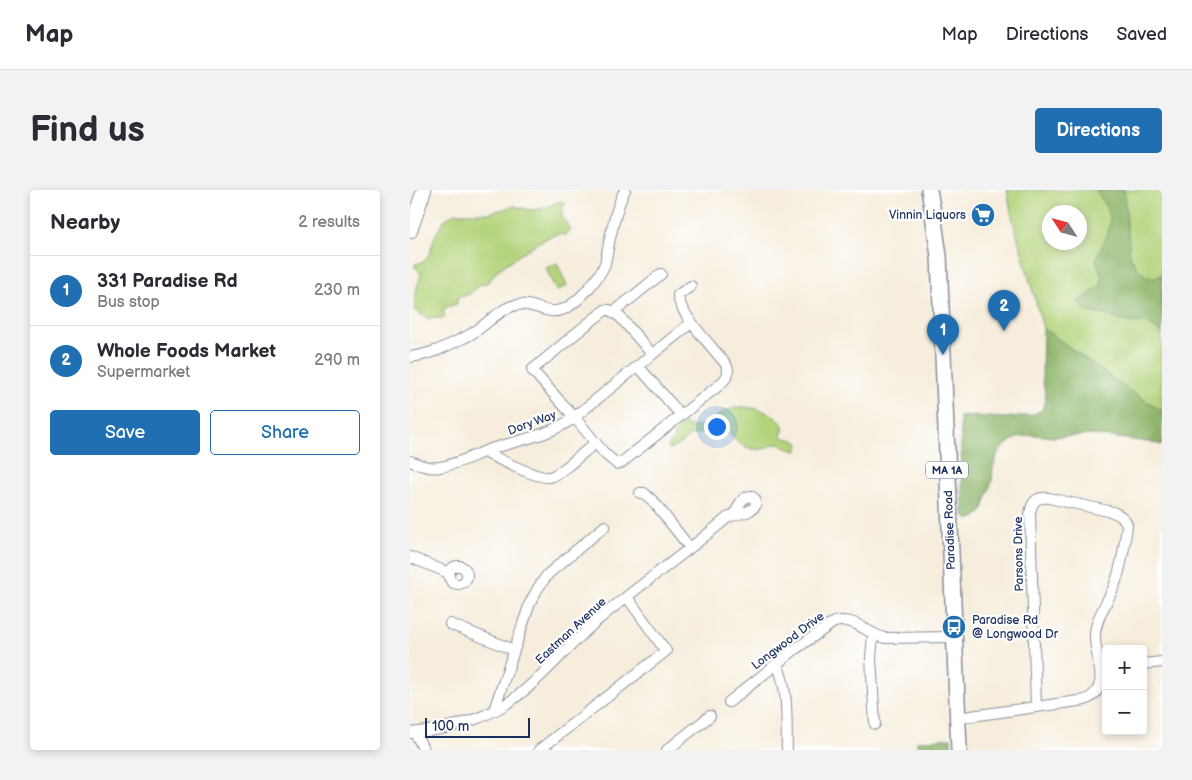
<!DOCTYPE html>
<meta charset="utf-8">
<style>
body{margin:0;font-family:"Balsamiq Sans",sans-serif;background:#f2f2f3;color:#2b2b33}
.controls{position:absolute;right:15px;bottom:15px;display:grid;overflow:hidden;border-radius:5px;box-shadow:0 2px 8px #0003}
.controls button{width:45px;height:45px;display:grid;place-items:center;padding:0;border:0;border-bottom:1px solid #e1e1e2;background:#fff;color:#2b2b33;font:25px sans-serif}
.compass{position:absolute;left:632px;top:15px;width:45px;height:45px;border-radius:50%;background:#fff;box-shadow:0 2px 8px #0003;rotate:306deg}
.scale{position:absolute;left:15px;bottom:12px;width:105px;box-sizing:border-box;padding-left:5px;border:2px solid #1b2f5e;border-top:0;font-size:14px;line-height:18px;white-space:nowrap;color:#1b2f5e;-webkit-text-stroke:4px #fff;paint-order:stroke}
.you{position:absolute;left:306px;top:236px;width:18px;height:18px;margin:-12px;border:4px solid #fff;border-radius:50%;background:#1a73e8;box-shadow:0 0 0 8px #1a73e833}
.badge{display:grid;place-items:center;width:32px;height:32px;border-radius:50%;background:#1f6fb2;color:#fff;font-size:16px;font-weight:700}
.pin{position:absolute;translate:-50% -41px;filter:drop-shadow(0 1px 2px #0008)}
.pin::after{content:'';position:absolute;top:26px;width:18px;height:15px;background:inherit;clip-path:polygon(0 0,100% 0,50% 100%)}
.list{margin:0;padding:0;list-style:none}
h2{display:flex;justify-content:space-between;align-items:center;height:65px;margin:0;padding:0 20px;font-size:21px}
h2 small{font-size:16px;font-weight:400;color:#7c7c81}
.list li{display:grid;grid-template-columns:32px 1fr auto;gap:15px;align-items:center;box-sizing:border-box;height:70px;padding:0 20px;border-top:1px solid #e1e1e2}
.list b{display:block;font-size:19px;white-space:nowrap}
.list p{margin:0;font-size:16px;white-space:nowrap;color:#7c7c81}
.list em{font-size:16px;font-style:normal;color:#7c7c81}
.actions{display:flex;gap:10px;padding:15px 20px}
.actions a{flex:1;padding:11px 0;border:1px solid #1f6fb2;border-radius:5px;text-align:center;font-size:18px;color:#1f6fb2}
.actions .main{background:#1f6fb2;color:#fff}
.map{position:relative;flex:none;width:752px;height:560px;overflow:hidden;border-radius:5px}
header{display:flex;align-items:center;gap:30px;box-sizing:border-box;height:70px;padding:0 25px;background:#fff;border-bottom:1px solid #e1e1e2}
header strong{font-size:24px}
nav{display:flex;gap:28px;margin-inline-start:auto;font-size:18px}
.intro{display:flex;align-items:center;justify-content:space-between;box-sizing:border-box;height:120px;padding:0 30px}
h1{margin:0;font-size:35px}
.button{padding:12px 22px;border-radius:5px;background:#1f6fb2;color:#fff;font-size:18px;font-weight:700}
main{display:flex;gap:30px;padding:0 30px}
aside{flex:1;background:#fff;border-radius:5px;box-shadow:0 2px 8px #0003}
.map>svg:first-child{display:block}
.green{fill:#b4d37a;stroke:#68816c;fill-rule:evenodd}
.forest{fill:#8fb56a;stroke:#557264}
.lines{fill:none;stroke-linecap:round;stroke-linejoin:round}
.minor-casing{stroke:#888e9d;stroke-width:12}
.major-casing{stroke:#888e9d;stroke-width:16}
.highway-casing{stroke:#888e9d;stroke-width:18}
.minor{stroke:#fff;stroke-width:10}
.major{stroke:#fff;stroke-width:14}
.highway{stroke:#fff;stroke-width:15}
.labels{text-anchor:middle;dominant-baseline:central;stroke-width:4.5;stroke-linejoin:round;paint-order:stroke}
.shield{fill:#fff;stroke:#5f6d8e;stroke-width:1}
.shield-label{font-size:11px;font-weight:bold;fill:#1b2f5e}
.poi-label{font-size:12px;fill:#1b2f5e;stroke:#fff;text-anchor:end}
.street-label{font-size:12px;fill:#1b2f5e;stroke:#fff}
</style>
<header>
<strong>Map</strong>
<nav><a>Map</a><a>Directions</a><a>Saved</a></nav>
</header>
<div class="intro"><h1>Find us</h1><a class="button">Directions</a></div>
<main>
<aside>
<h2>Nearby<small>2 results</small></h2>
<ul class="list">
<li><span class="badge">1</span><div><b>331 Paradise Rd</b><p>Bus stop</p></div><em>230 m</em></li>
<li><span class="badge">2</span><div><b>Whole Foods Market</b><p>Supermarket</p></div><em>290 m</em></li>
</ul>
<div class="actions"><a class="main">Save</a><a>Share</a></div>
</aside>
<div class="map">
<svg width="752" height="560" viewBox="0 0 752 560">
<rect width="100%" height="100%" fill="#fff"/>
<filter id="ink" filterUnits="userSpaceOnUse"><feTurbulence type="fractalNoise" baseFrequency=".02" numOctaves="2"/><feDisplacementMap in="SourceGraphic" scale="10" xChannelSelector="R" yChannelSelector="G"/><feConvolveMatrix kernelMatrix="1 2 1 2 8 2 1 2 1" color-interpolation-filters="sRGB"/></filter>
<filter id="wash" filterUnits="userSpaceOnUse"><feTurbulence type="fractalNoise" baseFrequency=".0096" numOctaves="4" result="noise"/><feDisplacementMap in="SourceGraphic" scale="20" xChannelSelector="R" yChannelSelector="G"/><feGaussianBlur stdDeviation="1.12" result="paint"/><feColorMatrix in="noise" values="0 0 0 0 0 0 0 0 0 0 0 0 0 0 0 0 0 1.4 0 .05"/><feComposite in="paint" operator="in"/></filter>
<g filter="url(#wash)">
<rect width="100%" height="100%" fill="#f6eddc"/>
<!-- green -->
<path class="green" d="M597 0H752V221L711 195 633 138 602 27ZM640 22H670V52H640Z
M151 11 155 13C148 25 154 30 161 39L156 45 150 44 141 46 124 55 89 79 78 92 68 96 60 104 47 108V114L44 115 36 117 33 122 35 127 33 128H16L8 122 5 121V104L11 85 10 81 5 77V74L13 72 16 69 20 63 25 46 34 30 45 23H79L104 16 120 20 131 19Z
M147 73 157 96 146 101 136 78Z
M329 217C344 217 368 222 374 238L371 246C377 251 385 247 389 254L387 261C380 260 374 255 368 254 362 253 359 257 353 259 345 261 334 257 327 252 321 247 319 239 312 235L296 242 279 246 271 254 260 259 258 258 259 255 264 249 263 244 272 234 283 237 293 235 315 221Z"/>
<!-- forest -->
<path class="forest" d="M686 0H714L720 66 727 78 735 85 744 88 752 85V144C747 140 742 135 736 133 730 131 723 133 717 132 710 131 704 127 698 126 688 123 672 124 668 112 675 106 684 102 691 95L692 87 686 70C691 56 703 40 699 25 697 16 691 8 686 0Z
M633 138 711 195 752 221V255L739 252 683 245 643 247 624 245 609 247 601 251 588 262 583 278 582 291 572 322 566 327 558 330 553 323 550 227 568 226 592 228 622 225 632 220 636 210 632 186Z
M541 548V560H507V551Z"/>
</g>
<g filter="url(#ink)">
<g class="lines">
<!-- minor casing -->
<g class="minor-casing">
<path id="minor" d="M204 122 251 84
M242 164 210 127 200 120H195L164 145 122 180 165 228 195 264 207 274 211 273 308 196C316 189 322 183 315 173 304 159 268 122 268 105L281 96
M0 167C18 165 31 159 47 151 53 148 59 146 64 142 77 134 91 118 106 115 125 111 138 129 158 117 171 109 189 88 195 74 199 53 205 18 215 0
M228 176 271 225
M74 262C87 268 127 289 139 287 149 286 176 260 185 253
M0 271C10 275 19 279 30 277 49 274 66 264 84 258 113 249 142 245 166 226L281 133
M230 303H234L244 312 280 358
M0 367 39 383
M39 385a9 9 0 1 1 18 0a9 9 0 1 1-18 0Z
M40 434 104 460
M463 444 461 468 465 534
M367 474C379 500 376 532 377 560
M733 474 752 472
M319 512 384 460 424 432C448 427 454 443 475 448L544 447
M84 520 120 413 128 398 138 384 195 336
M547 528 626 517 620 324C622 311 626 307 639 308L703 322C709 325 714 327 717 334 715 354 712 375 705 394 699 410 686 427 685 444 683 466 704 498 675 510L626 517
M0 543C41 540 84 527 115 500 141 478 163 451 189 429 231 394 276 363 317 328 328 322 339 325 346 315L345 309 341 306C330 307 329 317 324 325
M5 543 14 560
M129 560 256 461 217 407
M257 560 300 526"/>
</g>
<!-- major casing -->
<g class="major-casing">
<path id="major" d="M0 41 14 0"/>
</g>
<!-- highway casing -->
<g class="highway-casing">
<path id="highway" d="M519 0 522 17 529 66 549 560"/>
</g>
<!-- minor -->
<use href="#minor" class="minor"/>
<!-- major -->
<use href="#major" class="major"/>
<!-- highway -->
<use href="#highway" class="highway"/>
</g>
</g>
<!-- icons -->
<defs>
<g id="supermarket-disc" transform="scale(1.25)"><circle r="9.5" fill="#1f6fb2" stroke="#fff"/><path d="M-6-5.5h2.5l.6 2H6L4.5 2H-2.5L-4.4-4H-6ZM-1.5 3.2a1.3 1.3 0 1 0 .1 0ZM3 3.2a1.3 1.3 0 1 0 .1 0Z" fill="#fff"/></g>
<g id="bus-disc" transform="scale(1.25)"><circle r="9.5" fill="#1f6fb2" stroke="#fff"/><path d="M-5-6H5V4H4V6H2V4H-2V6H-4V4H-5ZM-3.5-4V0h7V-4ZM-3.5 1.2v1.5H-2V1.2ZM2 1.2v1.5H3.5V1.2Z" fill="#fff"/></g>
</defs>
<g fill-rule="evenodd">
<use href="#supermarket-disc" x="573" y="25"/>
<use href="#bus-disc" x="544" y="437"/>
</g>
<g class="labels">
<!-- shield labels -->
<rect class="shield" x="516" y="271.5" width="42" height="17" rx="4"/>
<g class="shield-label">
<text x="537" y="280">MA 1A</text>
</g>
<!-- poi labels -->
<g class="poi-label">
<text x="556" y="25">Vinnin Liquors</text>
<text x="562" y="430" text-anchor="start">Paradise Rd<tspan x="562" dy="14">@ Longwood Dr</tspan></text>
</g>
<!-- street labels -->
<g class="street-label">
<text transform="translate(122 233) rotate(-20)">Dory Way</text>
<text transform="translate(540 340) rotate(-92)">Paradise Road</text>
<text transform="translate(609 364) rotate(-91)">Parsons Drive</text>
<text transform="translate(161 441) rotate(-43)">Eastman Avenue</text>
<text transform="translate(378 451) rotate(-37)">Longwood Drive</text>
</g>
</g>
</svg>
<div class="controls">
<button>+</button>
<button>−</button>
</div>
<svg class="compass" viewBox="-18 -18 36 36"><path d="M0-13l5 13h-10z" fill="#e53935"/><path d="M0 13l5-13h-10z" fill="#7c7c81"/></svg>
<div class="scale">100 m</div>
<div class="you"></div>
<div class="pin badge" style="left:533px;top:165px">1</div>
<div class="pin badge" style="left:594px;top:141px">2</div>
</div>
</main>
